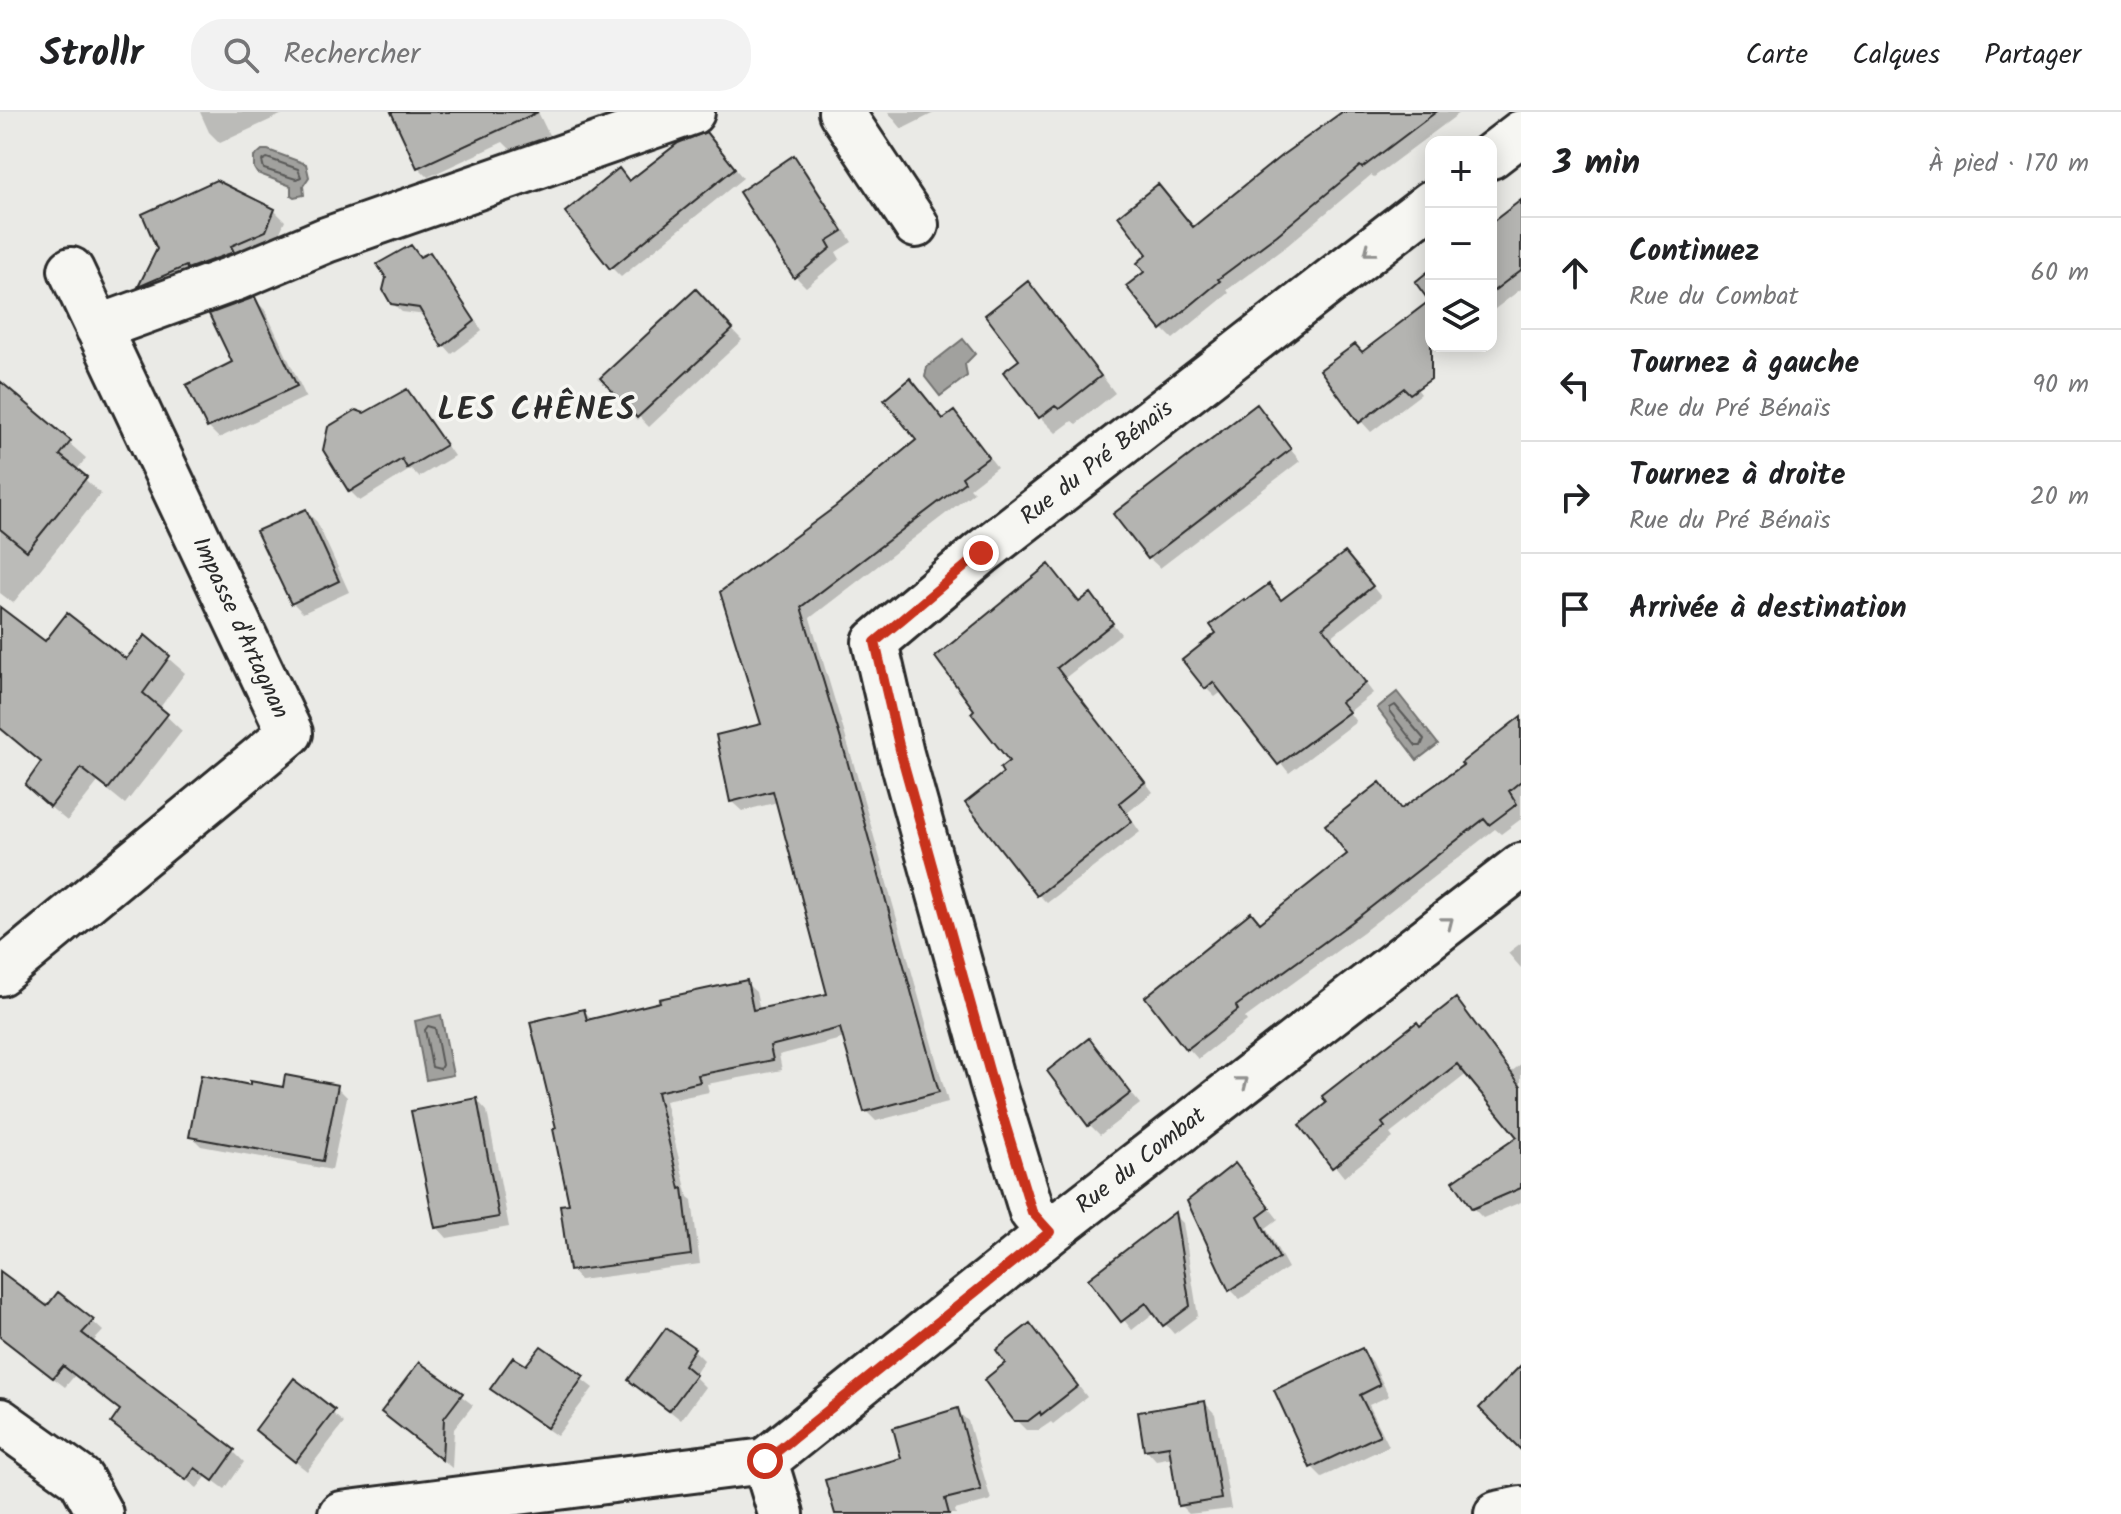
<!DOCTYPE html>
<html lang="fr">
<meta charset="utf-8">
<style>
body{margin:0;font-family:Kalam,sans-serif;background:#f2f2f2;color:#202124}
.controls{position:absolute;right:24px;top:24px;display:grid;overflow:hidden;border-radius:16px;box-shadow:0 4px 20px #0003}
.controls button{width:72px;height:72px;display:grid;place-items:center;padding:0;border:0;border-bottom:2px solid #e0e0e0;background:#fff;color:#202124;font:40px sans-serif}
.stop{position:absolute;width:24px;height:24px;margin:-18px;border:6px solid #c8321e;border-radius:50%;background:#fff}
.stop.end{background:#c8321e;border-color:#fff;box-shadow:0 2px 8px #0008}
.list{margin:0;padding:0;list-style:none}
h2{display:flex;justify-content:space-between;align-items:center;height:104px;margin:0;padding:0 32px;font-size:34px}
h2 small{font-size:26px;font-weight:400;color:#757577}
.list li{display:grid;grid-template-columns:52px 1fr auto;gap:24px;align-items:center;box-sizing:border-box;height:112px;padding:0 32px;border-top:2px solid #e0e0e0}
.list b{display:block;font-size:30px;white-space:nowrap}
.list p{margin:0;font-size:26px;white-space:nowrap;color:#757577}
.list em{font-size:26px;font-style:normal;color:#757577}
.icon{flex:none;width:44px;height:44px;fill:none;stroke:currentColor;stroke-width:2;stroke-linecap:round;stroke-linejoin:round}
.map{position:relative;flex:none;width:1521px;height:1402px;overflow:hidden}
header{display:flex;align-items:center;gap:48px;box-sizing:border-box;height:112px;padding:0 40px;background:#fff;border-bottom:2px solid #e0e0e0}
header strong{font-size:38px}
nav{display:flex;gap:44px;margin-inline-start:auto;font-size:28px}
.search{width:560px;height:72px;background:#f2f2f2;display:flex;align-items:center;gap:20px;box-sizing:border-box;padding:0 28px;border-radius:32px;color:#757577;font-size:30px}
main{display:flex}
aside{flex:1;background:#fff}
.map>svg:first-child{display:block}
.water{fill:#a1a19e;stroke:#727270;stroke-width:2}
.shadow{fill:#0003}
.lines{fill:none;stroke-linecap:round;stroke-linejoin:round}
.shore{stroke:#5a5a59;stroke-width:2}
.building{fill:#b4b4b1;stroke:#2b2b2b;stroke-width:2}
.street-casing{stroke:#2b2b2b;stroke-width:50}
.street{stroke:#f6f6f2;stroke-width:44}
.oneway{stroke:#90908e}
.route{stroke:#c8321e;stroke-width:10}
.labels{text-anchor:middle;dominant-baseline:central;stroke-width:7;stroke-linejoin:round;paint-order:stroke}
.street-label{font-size:24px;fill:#2b2b2b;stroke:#f6f6f2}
.district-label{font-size:32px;font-weight:bold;letter-spacing:2px;fill:#2b2b2b;stroke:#f6f6f2}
</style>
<header>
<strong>Strollr</strong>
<div class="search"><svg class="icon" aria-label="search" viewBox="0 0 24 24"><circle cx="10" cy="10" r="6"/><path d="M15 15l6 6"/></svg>Rechercher</div>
<nav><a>Carte</a><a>Calques</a><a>Partager</a></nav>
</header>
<main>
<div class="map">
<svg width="1521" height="1402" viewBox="0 0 1521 1402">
<rect width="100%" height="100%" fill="#eaeae6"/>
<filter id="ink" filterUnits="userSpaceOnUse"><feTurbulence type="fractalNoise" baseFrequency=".0125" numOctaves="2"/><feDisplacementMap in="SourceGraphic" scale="16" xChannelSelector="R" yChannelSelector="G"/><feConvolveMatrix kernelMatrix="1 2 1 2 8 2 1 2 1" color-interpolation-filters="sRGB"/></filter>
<g filter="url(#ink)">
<!-- water -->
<path class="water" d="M262 38H268L306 52 309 65 303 74 304 83 294 85 291 83V74L257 61 254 56V45Z
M963 227 975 242 965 252 967 264 940 284 925 265 927 255Z
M1397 580 1438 632 1417 648 1377 596Z
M441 903 453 963 426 968 415 909Z"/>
<!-- shadow -->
<path class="shadow" d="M200 0H287L220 31 209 20Z
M391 0H538L549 23 513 40 503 30 428 65 418 55Z
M888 0H936L902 17Z
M1345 0H1461L1374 65 1371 63 1288 133 1227 178 1229 181 1173 227 1163 217 1194 116Z
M706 22 743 66 621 165 612 156 630 71Z
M794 46 804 56 852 130 836 140 840 147 806 175 796 165 742 80Z
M1521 90V177L1491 200V114Z
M274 98 285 109 276 129 151 184 141 174 159 137Z
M411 135 422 146 429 142 438 151 482 219 452 242 444 233 426 203 402 200 392 191Z
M1028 172 1044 188 1115 281 1076 312 1072 309 1056 321 1040 305 1022 249Z
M696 180 742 228 649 315 602 266Z
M254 187 265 198 306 285 219 326 208 315 235 251Z
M1389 241 1421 282 1371 320 1361 309 1363 242Z
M0 271 86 346 76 359 101 382 13 491 0 481Z
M406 280 417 290 454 344 419 365 411 357 360 389 350 379 364 304Z
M1256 295 1300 349 1160 456 1149 446Z
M954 301 997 355 970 376 974 380 810 506 854 653 948 990 876 1009 866 999 845 926 779 943 782 958 707 972 709 980 665 989 688 1085 692 1088 700 1152 580 1168 571 1158V1094L559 1018 584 899 594 909 746 871 756 880 760 899 830 884 778 690 742 699 732 690 718 624 763 614 722 481 836 397Z
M306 399 317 410 349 480 303 501 293 491Z
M1354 452 1381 485 1331 525 1373 581 1349 600 1356 610 1289 661 1223 579 1215 585 1206 576 1282 490Z
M1091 484 1121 522 1065 566 1153 680 1127 701 1140 720 1047 791 1038 782 1006 661 1080 492Z
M0 507 45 532 126 550 145 526 185 561 159 597 182 619 125 692 98 670 67 709 43 689V652L0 616Z
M1521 607V707L1501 722 1495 717 1363 820 1245 906 1247 909 1198 947 1188 936 1261 813 1350 742 1380 672 1403 699 1465 654Z
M1521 831V856L1508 841Z
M1456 889 1511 960 1521 952V1090L1483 1106 1473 1096 1520 1026 1468 961 1390 1022 1393 1026 1344 1065 1302 1013Z
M1089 929 1140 992 1100 1023 1089 1012Z
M252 975 284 978 337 975 347 985 332 1058 201 1034 191 1024Z
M477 988 487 999 509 1115 447 1126 437 1115Z
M1235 1053 1278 1107 1266 1116 1288 1156 1240 1187 1230 1177Z
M1174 1102 1183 1111 1198 1204 1174 1222 1155 1200 1132 1218 1091 1167Z
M0 1161 48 1197 92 1209 103 1219 92 1231 234 1340 244 1350 225 1377 207 1364 197 1376 124 1321 121 1299 75 1263 65 1275 0 1226Z
M1040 1224 1087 1285 1053 1312 1051 1310 1039 1318H1026L1015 1307Z
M541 1236 593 1276 557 1324 502 1286 493 1277 527 1256Z
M694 1238 704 1248 694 1264 705 1275 681 1308 631 1268Z
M1361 1238 1372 1249 1389 1284 1369 1293 1389 1334 1322 1365 1312 1355Z
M419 1252 473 1293 454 1317 452 1356 383 1300Z
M295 1269 344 1311 307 1359 268 1328Z
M1205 1291 1215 1302 1231 1397 1189 1402 1180 1393 1173 1345 1156 1348 1146 1337Z
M957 1299 968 1309 991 1388 955 1398 956 1402H837Z"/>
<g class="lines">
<!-- shore -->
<path class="shore" d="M267 46 298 57 301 65 296 67 264 57 262 49Z
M1395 593 1424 627 1421 634H1416L1390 600V596Z
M428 914 435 916 442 953 440 957 432 955 425 918Z"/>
</g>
<!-- building -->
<path class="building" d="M391 0H538L417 56Z
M1342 0H1436L1362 56 1360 54 1277 123 1218 167 1220 169 1161 218 1126 174 1144 160 1137 151 1147 142 1118 104 1158 72 1193 115 1281 44Z
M706 20 735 56 610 157 565 100 619 56 629 69 678 31Z
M794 43 843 119 827 129 831 136 794 166 739 80Z
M216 68 275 97 266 119 231 134 234 140 187 157 186 154 138 175 157 137 142 102Z
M1521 88V158L1491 181V111Z
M411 133 420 145 430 140 475 209 442 235 419 196 391 192 383 178 386 166 377 152Z
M1431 157V267L1410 282 1404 276 1359 311 1320 258 1355 232 1362 240 1429 189 1415 170Z
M1028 169 1101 264 1059 297 1055 294 1039 306 1003 260 1019 248 985 203Z
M696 177 733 217 637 306 600 266Z
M255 185 297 274 207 316 186 273 232 250 209 202Z
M910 266 943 307 954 299 989 345 962 365 965 370 801 495 845 641 939 980 864 1000 840 916 770 934 773 948 698 963 700 970 657 980 680 1077 683 1076 691 1143 569 1159 560 1093 569 1092 553 1017 556 1016 530 910 584 897 587 908 660 890 659 887 747 868 753 898 827 882 773 679 730 690 716 623 761 612 720 480 835 395 916 328 884 288Z
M0 269 71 329 60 343 87 365 27 439 0 417Z
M407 277 446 333 407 356 402 347 349 380 323 338 328 315 356 298 364 301Z
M1257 292 1291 337 1148 447 1113 402Z
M306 397 339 469 291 492 256 419Z
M1345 440 1373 474 1323 515 1366 571 1341 590 1349 600 1278 653 1213 570 1205 577 1182 548 1216 521 1210 513 1244 487 1245 489 1269 472 1281 488Z
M1049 452 1079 490 1091 481 1113 511 1057 556 1145 670 1119 691 1132 709 1037 784 965 691 1003 661 1000 656 1009 649 971 601 974 598 935 545Z
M0 495 45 529 67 501 126 547 145 523 170 544 143 581 168 602 108 677 81 656 50 695 25 673 41 650 0 616Z
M1521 604V669L1509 679 1517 692 1489 713 1484 707 1352 810 1236 894 1238 898 1186 938 1145 885 1251 800 1260 811 1347 742 1325 713 1380 670 1401 697 1463 653 1461 651Z
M1456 886 1521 974V1076L1472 1097 1453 1069 1517 1025 1457 952 1382 1011 1385 1015 1332 1056 1299 1013 1326 991 1322 984 1417 910 1420 914Z
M1089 926 1131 981 1088 1014 1047 959Z
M201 963 250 973V969L283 975 285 963 338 973 323 1049 189 1025Z
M477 986 499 1105 435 1116 411 999Z
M1235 1051 1270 1096 1258 1105 1279 1146 1229 1179 1187 1089Z
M1175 1100 1190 1194 1163 1214 1146 1191 1121 1210 1088 1167Z
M0 1159 47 1194 58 1180 94 1208 82 1221 235 1338 213 1369 195 1356 186 1368 111 1311 120 1298 63 1254 53 1266 0 1225Z
M1030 1211 1078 1274 1041 1303 1040 1300 1028 1309H1014L984 1268 1005 1251 996 1238Z
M666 1216 695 1236 684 1253 696 1263 669 1299 628 1268Z
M541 1234 584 1264 547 1316 490 1277 513 1245 526 1253Z
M1362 1236 1380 1273 1360 1283 1380 1323 1310 1356 1274 1278Z
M419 1250 463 1281 444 1306 442 1348 381 1300Z
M1521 1253V1338L1479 1296Z
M294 1266 335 1298 295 1350 255 1318Z
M1205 1289 1221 1387 1178 1394 1169 1334 1144 1338 1138 1300Z
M958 1296 981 1378 945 1387 949 1402H835L825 1368 901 1346 893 1316Z"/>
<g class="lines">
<!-- street casing -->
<g class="street-casing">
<path id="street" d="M841 0 916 113
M1491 44 1521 21
M98 216 238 165 326 128 692 0
M0 861 290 621 71 158
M1050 1120 1032 1100 992 969 901 642 875 530 981 441 1431 91
M0 1309 81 1367 100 1402
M765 1349 1050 1120 1521 754
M765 1349 781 1402
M341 1402 765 1349
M1497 1402 1521 1397"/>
</g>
<!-- street -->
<use href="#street" class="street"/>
</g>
<!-- one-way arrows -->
<defs><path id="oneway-chevron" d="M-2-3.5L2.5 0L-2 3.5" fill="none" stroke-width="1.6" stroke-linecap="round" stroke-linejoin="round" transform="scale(2)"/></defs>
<g class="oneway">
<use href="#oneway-chevron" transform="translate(1369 139) rotate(142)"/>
<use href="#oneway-chevron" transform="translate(1448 810) rotate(-38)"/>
<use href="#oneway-chevron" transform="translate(1243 970) rotate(-38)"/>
</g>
</g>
<g class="lines" filter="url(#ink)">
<!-- route -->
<path class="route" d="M765 1349 1050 1120 1032 1100 992 969 901 642 875 530 981 441"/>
</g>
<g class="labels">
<!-- street labels -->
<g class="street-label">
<text transform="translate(1097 351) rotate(-38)">Rue du Pré Bénaïs</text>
<text transform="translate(240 516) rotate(65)">Impasse d'Artagnan</text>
<text transform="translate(1141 1049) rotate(-38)">Rue du Combat</text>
</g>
<!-- district labels -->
<g class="district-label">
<text x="537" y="298">LES CHÊNES</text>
</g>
</g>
</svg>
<div class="controls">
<button>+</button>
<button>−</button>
<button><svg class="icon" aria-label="layers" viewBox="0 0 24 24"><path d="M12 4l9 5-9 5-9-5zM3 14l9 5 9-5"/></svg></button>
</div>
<div class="stop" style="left:765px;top:1349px"></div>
<div class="stop end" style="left:981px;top:441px"></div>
</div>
<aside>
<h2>3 min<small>À pied · 170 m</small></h2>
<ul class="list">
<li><svg class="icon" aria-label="ahead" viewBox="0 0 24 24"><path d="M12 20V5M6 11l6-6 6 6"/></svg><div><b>Continuez</b><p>Rue du Combat</p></div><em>60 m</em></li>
<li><svg class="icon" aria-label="left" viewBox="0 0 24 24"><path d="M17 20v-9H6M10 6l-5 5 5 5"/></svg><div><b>Tournez à gauche</b><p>Rue du Pré Bénaïs</p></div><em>90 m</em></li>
<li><svg class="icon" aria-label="right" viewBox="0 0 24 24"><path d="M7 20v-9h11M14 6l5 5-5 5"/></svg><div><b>Tournez à droite</b><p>Rue du Pré Bénaïs</p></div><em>20 m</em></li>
<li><svg class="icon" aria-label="arrive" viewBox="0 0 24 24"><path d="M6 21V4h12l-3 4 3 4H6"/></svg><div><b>Arrivée à destination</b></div></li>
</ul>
</aside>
</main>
